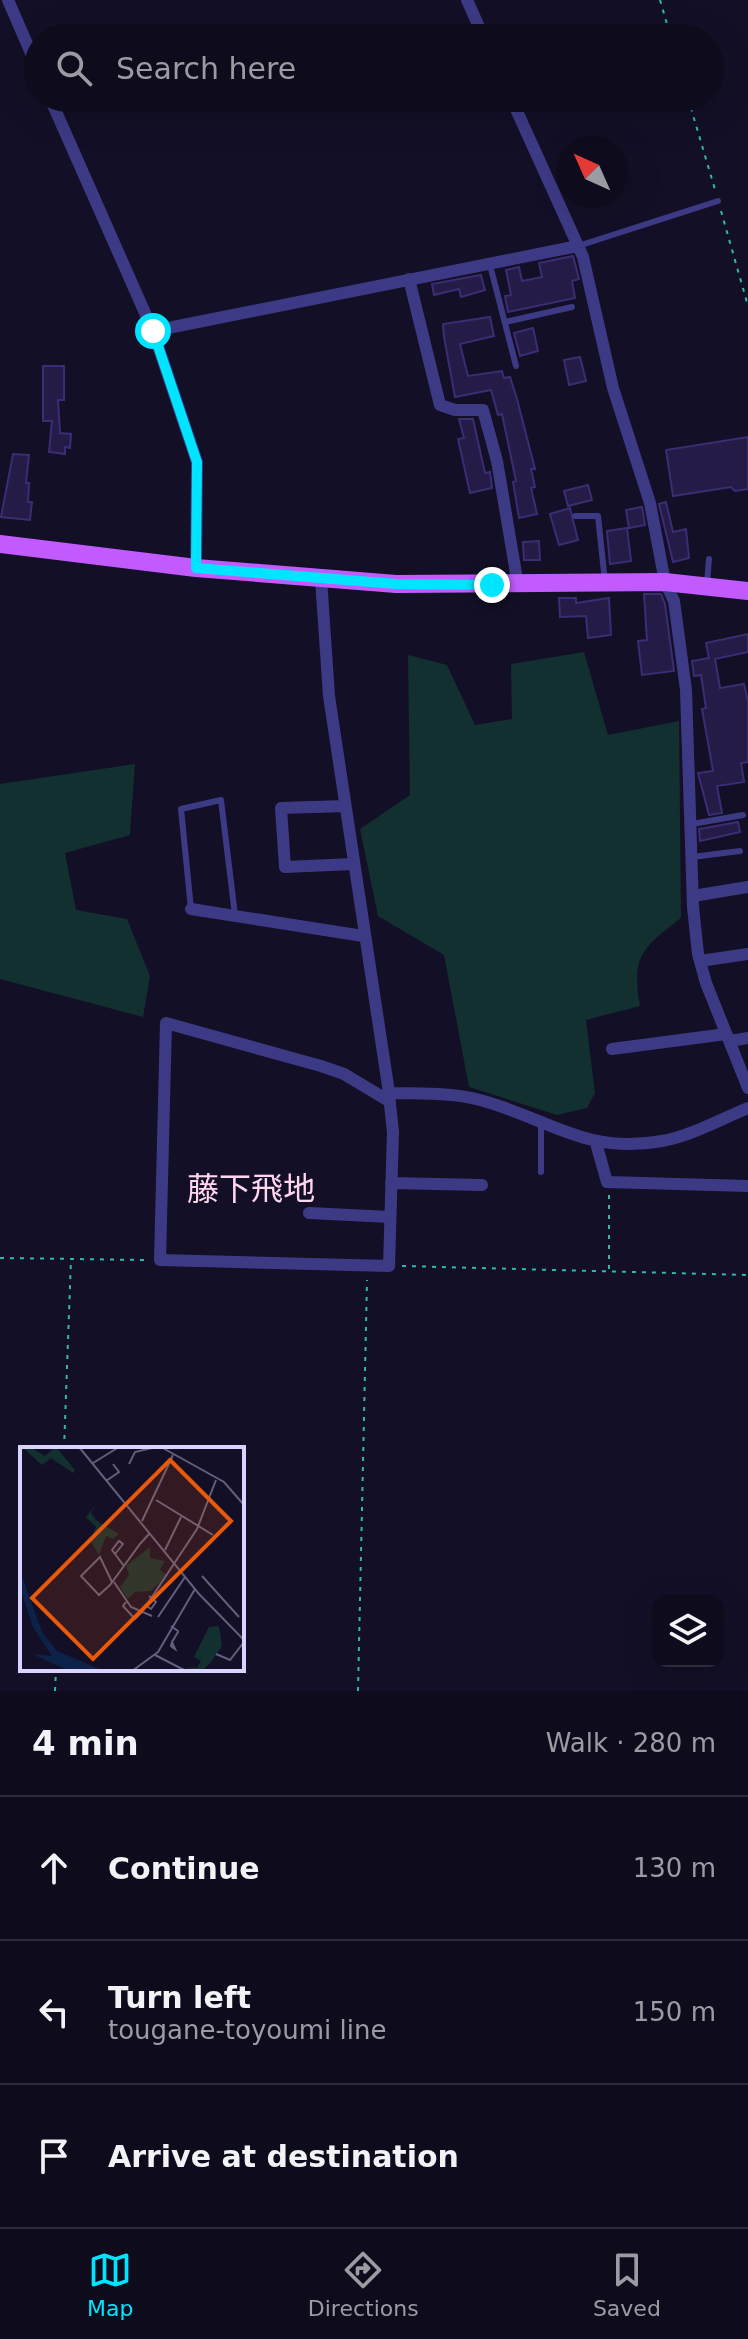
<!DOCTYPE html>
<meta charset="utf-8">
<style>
body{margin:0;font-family:"DejaVu Sans","Noto Sans JP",sans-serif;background:#171425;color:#f1f3f6}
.controls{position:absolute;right:24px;bottom:24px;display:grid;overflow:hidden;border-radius:16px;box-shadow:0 8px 32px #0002}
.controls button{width:72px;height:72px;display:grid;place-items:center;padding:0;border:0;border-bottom:2px solid #2e2b3b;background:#0e0b1c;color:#f1f3f6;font:40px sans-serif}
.compass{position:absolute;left:556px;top:136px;width:72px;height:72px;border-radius:50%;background:#0e0b1c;box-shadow:0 8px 32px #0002;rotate:315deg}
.stop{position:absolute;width:24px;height:24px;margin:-18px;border:6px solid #00e5ff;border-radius:50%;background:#fff}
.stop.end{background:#00e5ff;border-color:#fff;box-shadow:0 2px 8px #0008}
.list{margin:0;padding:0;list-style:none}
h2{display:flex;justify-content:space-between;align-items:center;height:104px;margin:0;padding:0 32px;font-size:34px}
h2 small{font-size:26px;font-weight:400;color:#9b9ba3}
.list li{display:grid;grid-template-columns:52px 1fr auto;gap:24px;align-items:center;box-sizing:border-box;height:144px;padding:0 32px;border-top:2px solid #2e2b3b}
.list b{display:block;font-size:30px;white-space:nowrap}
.list p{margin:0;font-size:26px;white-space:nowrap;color:#9b9ba3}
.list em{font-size:26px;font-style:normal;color:#9b9ba3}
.icon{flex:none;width:44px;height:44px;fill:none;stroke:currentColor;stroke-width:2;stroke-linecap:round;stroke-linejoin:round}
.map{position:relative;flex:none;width:748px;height:1691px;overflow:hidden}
.search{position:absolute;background:#0e0b1c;box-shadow:0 8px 32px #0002;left:24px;right:24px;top:24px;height:88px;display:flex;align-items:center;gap:20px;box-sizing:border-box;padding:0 28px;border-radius:44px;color:#9b9ba3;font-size:30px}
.sheet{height:536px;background:#0e0b1c}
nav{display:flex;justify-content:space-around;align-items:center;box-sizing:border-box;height:112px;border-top:2px solid #2e2b3b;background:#0e0b1c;font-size:22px;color:#9b9ba3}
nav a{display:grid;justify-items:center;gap:4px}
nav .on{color:#00e5ff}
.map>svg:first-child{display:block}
.green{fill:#12302f}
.building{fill:#241b47;stroke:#3b2d73;stroke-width:2}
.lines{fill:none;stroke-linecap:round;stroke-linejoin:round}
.path{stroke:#2fb8b0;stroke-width:2;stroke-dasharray:4 6;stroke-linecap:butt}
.service{stroke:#3d3a85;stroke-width:6}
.minor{stroke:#3d3a85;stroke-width:12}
.primary{stroke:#c25bff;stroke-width:18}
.route{stroke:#00e5ff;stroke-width:10}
.labels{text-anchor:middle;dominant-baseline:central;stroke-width:8;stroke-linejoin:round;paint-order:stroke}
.quarter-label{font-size:32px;fill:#ffd6f0;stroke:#130f26}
.inset-road{fill:none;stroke:#625e7d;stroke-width:2}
.view{fill:#e8590c;fill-opacity:0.15;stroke:#e8590c;stroke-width:4}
.inset-edge{fill:none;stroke:#d9d4ff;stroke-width:4}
</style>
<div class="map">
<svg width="748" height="1691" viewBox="0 0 748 1691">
<rect width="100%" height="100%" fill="#130f26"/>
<!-- green -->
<path class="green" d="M584 652 608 735 679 721 681 918C643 948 631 955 640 1006L586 1020 595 1093 587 1108 557 1115 469 1087 444 955 378 916 360 829 410 795 408 655 447 665 475 725 512 719 511 664Z
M135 764 130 835 65 853 76 910 127 919 150 976 143 1017 0 979V784Z"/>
<!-- building -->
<path class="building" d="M573 256 579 279 572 281 575 298 508 312 505 296 511 295 506 270 519 267 522 281 542 277 539 263Z
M481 275 485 290 461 297 459 289 434 295 432 284Z
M490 317 494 336 460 344 468 376 502 371 504 378 510 377 517 399 535 469H531L535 487 531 488 537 514 519 518 513 482 516 481 502 414 498 415 491 390 455 397 444 337 443 324Z
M533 328 538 351 520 356 514 333Z
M580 357 586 381 569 385 564 360Z
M43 366H64V400H58L60 433 71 434 70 448 65 447V454L49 452 52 421H43Z
M459 419H473L485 473 490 472 492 488 470 493 458 439 464 438Z
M748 437V489L735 491 731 487 673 496 666 450Z
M13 454 29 455 26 483H29L28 502H32L30 520 1 517Z
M588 485 592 500 568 506 564 491Z
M666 502 673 532 686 529 689 558 673 562 659 504Z
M642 507 645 525 629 528 626 510Z
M570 508 578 540 559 545 550 514Z
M627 528 631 561 610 564 607 531Z
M539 541 540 560H524L523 542Z
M644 594H661L665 604 674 671 642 675 638 641 647 640Z
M559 598H576V603L609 598 611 635 588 638 586 616 560 617Z
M748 634V652L715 659 720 688 744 684 748 701V762L741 763 744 782 717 786 722 813 709 815 698 773 713 771 702 709 706 708 701 675 694 676 692 661 709 658 706 643Z
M738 822 740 832 700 841 699 829Z"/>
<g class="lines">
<!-- path -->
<path class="path" d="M660 0 671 38
M688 98 716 193
M721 211 748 306
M0 1258 147 1260
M402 1266 748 1275
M609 1269V1195
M64 1449 71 1259
M55 1691 56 1669
M358 1691 367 1280"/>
<!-- service -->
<path class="service" d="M578 246 718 201
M490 265 516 366
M505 322 572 307
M575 516H598L605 582
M707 583 709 559
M692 824 743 815
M692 857 740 851
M191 909 181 809 221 800 235 915
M541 1125V1172"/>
<!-- minor -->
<path class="minor" d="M8 0 38 69
M467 0 484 38
M50 98 153 331 197 462 196 568
M511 98 583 257 613 388 650 503 665 582 674 601 686 690 693 907 698 954 706 983 748 1088
M409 279 440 405 455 410H483L497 461 518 585
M153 331 578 246
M321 579 329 696 388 1086 393 1132 389 1266 160 1260 166 1023 321 1066 344 1074 389 1101
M345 806 281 808 285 867 353 864
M693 896 748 887
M191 909 363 936
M700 961 748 954
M730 1041 748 1038
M612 1049 726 1034
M388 1093C418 1094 451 1092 480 1100 548 1118 585 1155 662 1141 691 1136 721 1119 748 1108
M596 1143 607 1182 748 1186
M391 1183 482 1185
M309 1213 390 1217"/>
<!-- primary -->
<path class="primary" d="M0 544 196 568 396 584 665 582 748 591"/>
</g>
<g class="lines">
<!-- route -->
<path class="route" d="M153 331 197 462 196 568 396 584 492 585"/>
</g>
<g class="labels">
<!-- quarter labels -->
<g class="quarter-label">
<text x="251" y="1189">藤下飛地</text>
</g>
</g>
<!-- overview -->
<g transform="translate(20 1447)">
<rect width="224" height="224" fill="#130f26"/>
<path d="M10 0 25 9 36 0 55 23 53 26 31 11 22 18 3 1ZM75 59 71 66 77 74 99 87 93 92 86 89 79 108 70 93 76 80 66 70ZM130 100V111L145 114 140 123 147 128 131 144 115 145 108 152 100 140 109 128 106 119ZM199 179 202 199 191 215 182 224 162 220 177 221 181 214 174 210 189 180Z" fill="#12302f"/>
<path d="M0 124 22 185 37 204 84 224H49L12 207 32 209 13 180 0 141Z" fill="#0c2248"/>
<path class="inset-road" d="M59 0 179 147 224 193M141 0 204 35 224 58M73 16 99 0M109 17 115 5 136 0M86 34 99 25 93 17M136 53 193 88M122 74 153 8M145 103 161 70M95 107 103 97 99 94 92 103 104 119M182 129 219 170M92 135 80 110 61 129 79 148 90 138 93 134 120 97 129 87M94 135 111 160 132 169M106 155 103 159 115 172 122 165M125 158 131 162 136 155 129 149M122 165 177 82 196 33M138 170 165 130M151 179 158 184V185L152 195 151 199 155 202 152 195M196 207 210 213 224 195M135 208 166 224M112 224 138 205 175 142"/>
<path class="view" d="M150 13 211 74 73 212 12 151Z"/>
<rect width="224" height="224" class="inset-edge"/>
</g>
</svg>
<div class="controls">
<button><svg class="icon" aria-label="layers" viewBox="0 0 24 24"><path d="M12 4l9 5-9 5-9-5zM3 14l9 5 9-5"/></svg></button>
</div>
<svg class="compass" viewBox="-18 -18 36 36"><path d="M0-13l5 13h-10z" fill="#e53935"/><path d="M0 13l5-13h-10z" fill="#9b9ba3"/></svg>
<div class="stop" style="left:153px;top:331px"></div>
<div class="stop end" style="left:492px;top:585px"></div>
<div class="search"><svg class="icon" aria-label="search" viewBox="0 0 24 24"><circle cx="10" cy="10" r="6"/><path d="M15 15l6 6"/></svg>Search here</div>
</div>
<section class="sheet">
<h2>4 min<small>Walk · 280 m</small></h2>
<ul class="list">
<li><svg class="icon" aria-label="ahead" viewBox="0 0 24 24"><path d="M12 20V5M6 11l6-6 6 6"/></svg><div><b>Continue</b></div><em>130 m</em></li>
<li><svg class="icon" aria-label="left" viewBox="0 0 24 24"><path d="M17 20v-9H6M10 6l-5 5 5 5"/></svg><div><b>Turn left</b><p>tougane-toyoumi line</p></div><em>150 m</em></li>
<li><svg class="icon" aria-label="arrive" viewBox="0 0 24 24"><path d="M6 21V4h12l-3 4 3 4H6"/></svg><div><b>Arrive at destination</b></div></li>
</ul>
</section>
<nav>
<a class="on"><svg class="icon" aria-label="map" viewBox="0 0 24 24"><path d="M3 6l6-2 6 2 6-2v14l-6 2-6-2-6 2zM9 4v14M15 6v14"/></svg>Map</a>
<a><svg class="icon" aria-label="directions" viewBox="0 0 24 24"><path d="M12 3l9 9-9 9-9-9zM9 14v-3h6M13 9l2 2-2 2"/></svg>Directions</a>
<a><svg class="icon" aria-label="saved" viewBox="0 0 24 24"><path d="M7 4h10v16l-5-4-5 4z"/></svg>Saved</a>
</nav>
